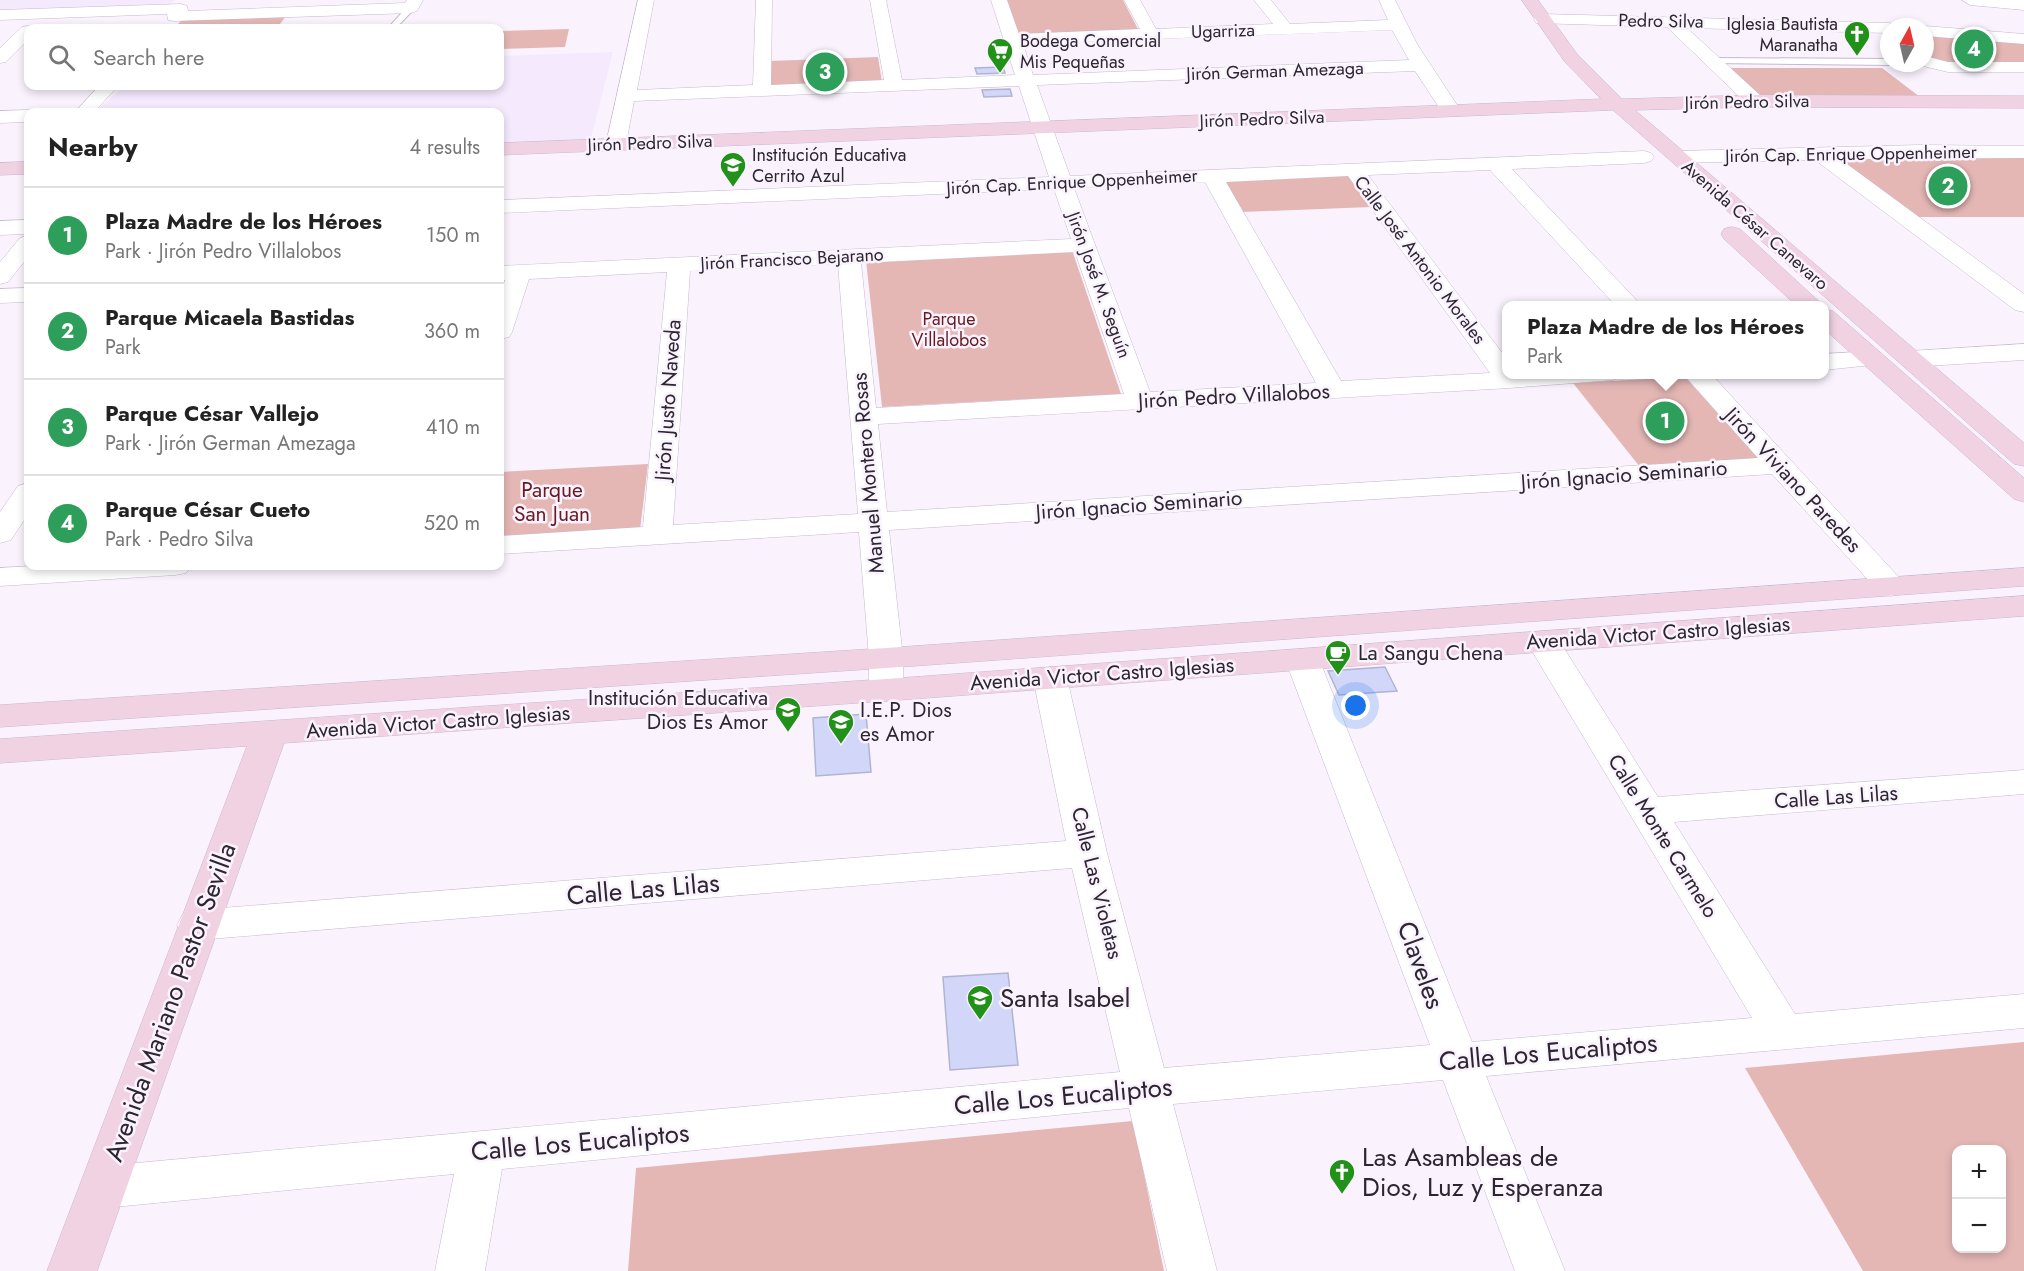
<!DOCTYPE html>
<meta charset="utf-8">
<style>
body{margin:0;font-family:Jost,sans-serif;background:#f2f2f2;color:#222}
.controls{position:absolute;right:18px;bottom:18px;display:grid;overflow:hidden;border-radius:12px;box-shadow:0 3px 9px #0003}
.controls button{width:54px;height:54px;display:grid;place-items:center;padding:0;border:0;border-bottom:2px solid #e0e0e0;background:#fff;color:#222;font:30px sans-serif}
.compass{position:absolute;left:1880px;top:18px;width:54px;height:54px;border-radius:50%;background:#fff;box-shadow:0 3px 9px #0003;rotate:8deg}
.you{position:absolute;left:1356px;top:706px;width:21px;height:21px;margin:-15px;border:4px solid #fff;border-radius:50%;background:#1a73e8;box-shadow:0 0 0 9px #1a73e833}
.badge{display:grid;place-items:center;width:39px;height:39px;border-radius:50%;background:#229119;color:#fff;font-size:20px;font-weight:700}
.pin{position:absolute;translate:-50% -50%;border:3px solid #fff;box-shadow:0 2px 6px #0006}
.popup{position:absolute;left:1502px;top:301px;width:327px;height:78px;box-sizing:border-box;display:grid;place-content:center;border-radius:12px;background:#fff;filter:drop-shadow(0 2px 4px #0005);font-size:20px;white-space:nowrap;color:#767676}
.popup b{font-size:22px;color:#222}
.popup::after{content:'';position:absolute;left:50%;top:100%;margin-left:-12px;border:12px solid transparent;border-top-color:#fff}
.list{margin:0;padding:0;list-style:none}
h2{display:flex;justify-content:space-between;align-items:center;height:78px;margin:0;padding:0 24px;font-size:26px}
h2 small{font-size:20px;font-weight:400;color:#767676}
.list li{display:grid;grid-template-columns:39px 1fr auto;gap:18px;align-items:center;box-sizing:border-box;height:96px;padding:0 24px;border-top:2px solid #e0e0e0}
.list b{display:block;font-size:22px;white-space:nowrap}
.list p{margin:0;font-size:20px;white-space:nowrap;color:#767676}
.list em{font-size:20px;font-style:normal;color:#767676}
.icon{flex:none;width:33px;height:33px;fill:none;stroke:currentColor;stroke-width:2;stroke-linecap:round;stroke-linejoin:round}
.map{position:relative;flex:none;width:2024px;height:1271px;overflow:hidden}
.search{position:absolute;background:#fff;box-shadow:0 3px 9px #0003;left:24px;top:24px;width:480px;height:66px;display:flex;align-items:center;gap:15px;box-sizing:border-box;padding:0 21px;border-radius:12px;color:#767676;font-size:22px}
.panel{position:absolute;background:#fff;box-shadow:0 3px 9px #0003;left:24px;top:108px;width:480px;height:462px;border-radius:12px}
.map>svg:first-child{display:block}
.built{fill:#f5e9fd}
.green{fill:#e4b7b5;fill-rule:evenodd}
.building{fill:#d2d7fa;stroke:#b0b4d1;stroke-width:1.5}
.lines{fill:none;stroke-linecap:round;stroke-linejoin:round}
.lane-casing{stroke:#c7b7d1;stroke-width:2}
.street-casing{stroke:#c7b7d1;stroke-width:1}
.secondary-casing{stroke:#c7b7d1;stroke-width:1}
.lane{fill:#fff;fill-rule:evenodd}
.street{fill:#fff;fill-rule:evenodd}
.secondary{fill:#f1d2e3;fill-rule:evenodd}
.labels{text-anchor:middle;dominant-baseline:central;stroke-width:5;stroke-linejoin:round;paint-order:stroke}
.far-street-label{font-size:18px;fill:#2c2630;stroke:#faf3fe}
.far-poi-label{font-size:18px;fill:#2c2630;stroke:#faf3fe;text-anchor:start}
.far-park-label{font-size:18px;fill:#68191e;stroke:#faf3fe}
.street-label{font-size:21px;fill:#2c2630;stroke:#faf3fe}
.park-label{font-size:21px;fill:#68191e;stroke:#faf3fe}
.poi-label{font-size:21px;fill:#2c2630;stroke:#faf3fe;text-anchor:start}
.near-street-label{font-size:26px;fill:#2c2630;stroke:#faf3fe}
.near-poi-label{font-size:26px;fill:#2c2630;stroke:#faf3fe;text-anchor:start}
</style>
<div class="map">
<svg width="2024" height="1271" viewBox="0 0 2024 1271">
<rect width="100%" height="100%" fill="#faf3fe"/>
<!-- built -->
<path class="built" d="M0 0H175L170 4 0 10Z
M613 52 590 142 500 145V112H96L124 86H500V56Z"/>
<!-- green -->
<path class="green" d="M1005 0H1123L1139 31 1017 35Z
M286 16 277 28H174L182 20Z
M569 29 565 47 500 49V31Z
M1925 32 2024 42V65L1935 63 1925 56Z
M878 57 882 82 770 86V61Z
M1727 68H1882L1920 97H1758Z
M1831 155H2024V217H1912Z
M1347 173 1371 207 1242 212 1222 178Z
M1072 250 1121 394 882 407 866 260Z
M1685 377 1762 460 1640 467 1573 383Z
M648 464 640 530 500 538V472Z
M2024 1042V1271H1863L1745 1068ZM1956 1150H2002V1248H1956Z
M1133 1121 1164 1271H628L636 1168Z"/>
<!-- building -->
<path class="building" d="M1003 67 1005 73 977 74 975 68Z
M1010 89 1012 96 984 97 982 90Z
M1385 667 1397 691 1339 695 1328 671Z
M866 714 871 772 816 776 813 718Z
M1008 973 1018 1065 950 1070 943 977Z"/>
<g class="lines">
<!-- lane casing -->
<g class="lane-casing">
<path id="lane" d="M408 6 415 8 396 28H388Z
M1712 58 1889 59V63H1893L1889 65 1709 63 1708 61Z"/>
</g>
<!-- street casing -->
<g class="street-casing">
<path id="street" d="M407 0H423L417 11 411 13 174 21 168 20 167 14 0 20V10L181 4 187 6 188 11 405 3Z
M638 0H654L637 90 753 85 756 0H772L771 85 884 80 870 0H886L902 80 1015 75 991 0H1007L1019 34 1140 29 1124 0H1140L1156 29 1273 24 1254 0H1271L1290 24 1388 20 1379 0H1395L1417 44 1461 111 1458 115H1444L1415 71 1037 85 1070 176 1644 151 1651 153 1654 157 1651 161 1644 163 1512 169 1642 306H1616L1490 170 1368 175 1506 358V374H1618L1614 380 1509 388 878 424 887 512 1758 458 1683 374H1711L1907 586 1902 593 1891 596 1880 593 1772 474 889 530 903 658V690L898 698 886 701 874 698 869 690V658L859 532 500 554V536L643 527 667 272 529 279 512 332 509 337 500 339V296L505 280H500V266L1071 239 1054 189 500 213V200L1049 177 1019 86 634 101 626 144 623 148H609L606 144ZM1392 30 1409 60 1033 75 1023 44ZM1348 176 1490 373 1341 381 1226 182ZM1205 182 1316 383 1150 392 1074 188ZM1075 252 1124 394 876 408 861 263ZM838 264 858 514 673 525 690 271Z
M1962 0H2024V10L1970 5Z
M1542 14 1889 23 1897 27H1889V33L1687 28 1762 97 1764 101 1762 105H1748L1667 27 1536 23 1534 19 1536 15Z
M28 26 35 28H28V40L6 62 0 63V48L22 27Z
M1925 26 2024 34V44L1925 36V27H1921Z
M1925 56 1948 62H2024V72H1948L1919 65 1917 63H1925Z
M99 86H118L94 112H75Z
M28 110 35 112H28V122L0 123V111Z
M1921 145 2024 146V158L1840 159 2024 294V312L2015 310 1815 160 1678 163 1671 161 1668 157 1671 153 1678 151Z
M28 220V234L0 235V221Z
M28 236V257L8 282 0 284V262L20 238Z
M28 288V302L0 303V289Z
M2024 344V360L1910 367 1901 364 1897 359 1901 354 1910 351Z
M1873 351 1882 354 1886 359 1882 364 1824 370V354Z
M28 483V514L11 540 0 543V512L18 486Z
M33 566H191L186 573 175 575 0 586V568Z
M1543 631 1555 634 1658 797 2024 770V794L1674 822 1795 1014 2024 994V1028L1486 1076 1565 1271H1515L1443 1080 1173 1104 1217 1271H1167L1129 1108 502 1169 485 1271H435L454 1174 104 1208 87 1202 80 1187 87 1172 104 1166 1120 1072 1072 868 197 940 183 936 177 925 183 914 197 910 1066 841 1033 678 1038 670 1050 667 1062 670 1067 678 1107 853 1164 1068 1430 1045 1285 659 1290 652 1302 649 1314 652 1319 659 1472 1042 1752 1018 1526 641 1531 634Z"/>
</g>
<!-- secondary casing -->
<g class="secondary-casing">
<path id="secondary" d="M1522 0H1538L1577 54 1622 99 1755 95 2024 96V108L1755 107 1635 110 2024 443V466L2014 464 1613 110 500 155V143L1601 99 1565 62Z
M28 162V174L0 175V163Z
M1732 227 1740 229 1824 306H1797L1724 239 1721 234 1724 229Z
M1824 309 1833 311 2024 478V502L2014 499 1824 329Z
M2024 568V586L886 668 0 727V705L886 648Z
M2024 596V616L886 701 284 743 97 1271H47L247 746 0 763V739L886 679Z"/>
</g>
<!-- lane -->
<use href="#lane" class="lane"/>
<!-- street -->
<use href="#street" class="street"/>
<!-- secondary -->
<use href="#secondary" class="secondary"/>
</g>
<!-- icons -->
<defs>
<g id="church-pin" transform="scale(1.35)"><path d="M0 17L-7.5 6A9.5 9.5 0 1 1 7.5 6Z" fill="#229119" stroke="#faf3fe"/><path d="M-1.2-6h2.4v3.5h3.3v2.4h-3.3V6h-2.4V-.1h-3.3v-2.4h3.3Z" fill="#fff"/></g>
<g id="supermarket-pin" transform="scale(1.35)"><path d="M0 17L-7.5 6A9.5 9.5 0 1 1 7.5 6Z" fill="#229119" stroke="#faf3fe"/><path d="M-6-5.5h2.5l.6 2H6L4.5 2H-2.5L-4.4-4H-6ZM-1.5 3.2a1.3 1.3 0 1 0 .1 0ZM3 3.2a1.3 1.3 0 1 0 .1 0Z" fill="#fff"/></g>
<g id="school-pin" transform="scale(1.35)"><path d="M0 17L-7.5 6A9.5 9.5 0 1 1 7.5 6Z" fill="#229119" stroke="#faf3fe"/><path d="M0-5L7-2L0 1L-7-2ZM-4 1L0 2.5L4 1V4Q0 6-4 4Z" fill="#fff"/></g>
<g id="cafe-pin" transform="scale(1.35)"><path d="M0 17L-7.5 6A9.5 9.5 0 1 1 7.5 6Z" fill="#229119" stroke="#faf3fe"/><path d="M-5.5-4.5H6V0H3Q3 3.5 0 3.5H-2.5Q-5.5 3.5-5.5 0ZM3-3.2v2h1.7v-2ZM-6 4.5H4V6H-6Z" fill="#fff"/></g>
</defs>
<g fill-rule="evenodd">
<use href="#church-pin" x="1857" y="34"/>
<use href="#supermarket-pin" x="1000" y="51"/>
<use href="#school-pin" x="733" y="165"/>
<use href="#cafe-pin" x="1338" y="653"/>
<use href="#school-pin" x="788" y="710"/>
<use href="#school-pin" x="841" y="722"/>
<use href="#school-pin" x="980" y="998"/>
<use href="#church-pin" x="1342" y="1172"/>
</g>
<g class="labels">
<!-- far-street labels -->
<g class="far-street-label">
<text transform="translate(1661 21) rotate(1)">Pedro Silva</text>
<text transform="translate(1223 31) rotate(-2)">Ugarriza</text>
<text transform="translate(1275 71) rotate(-2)">Jirón German Amezaga</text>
<text transform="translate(1747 102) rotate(-1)">Jirón Pedro Silva</text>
<text transform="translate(1262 119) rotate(-2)">Jirón Pedro Silva</text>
<text transform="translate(650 143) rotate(-2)">Jirón Pedro Silva</text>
<text transform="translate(1851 154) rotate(-1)">Jirón Cap. Enrique Oppenheimer</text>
<text transform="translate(1072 182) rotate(-3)">Jirón Cap. Enrique Oppenheimer</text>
<text transform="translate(1755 225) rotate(41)">Avenida César Canevaro</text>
<text transform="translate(792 259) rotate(-3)">Jirón Francisco Bejarano</text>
<text transform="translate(1420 260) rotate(53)">Calle José Antonio Morales</text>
<text transform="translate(1099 285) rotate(70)">Jirón José M. Seguín</text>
</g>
<!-- far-poi labels -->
<g class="far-poi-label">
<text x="1838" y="24" text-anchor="end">Iglesia Bautista<tspan x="1838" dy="21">Maranatha</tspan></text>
<text x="1020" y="41">Bodega Comercial<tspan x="1020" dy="21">Mis Pequeñas</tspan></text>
<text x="752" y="155">Institución Educativa<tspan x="752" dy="21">Cerrito Azul</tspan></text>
</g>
<!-- far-park labels -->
<g class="far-park-label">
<text x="949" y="319">Parque<tspan x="949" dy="21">Villalobos</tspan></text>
</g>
<!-- street labels -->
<g class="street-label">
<text transform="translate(1234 396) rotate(-3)">Jirón Pedro Villalobos</text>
<text transform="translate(668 400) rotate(-86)">Jirón Justo Naveda</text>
<text transform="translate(868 473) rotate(-95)">Manuel Montero Rosas</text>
<text transform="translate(1624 475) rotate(-4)">Jirón Ignacio Seminario</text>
<text transform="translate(1793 480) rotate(47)">Jirón Viviano Paredes</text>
<text transform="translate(1139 505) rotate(-4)">Jirón Ignacio Seminario</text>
<text transform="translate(1658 633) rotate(-4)">Avenida Victor Castro Iglesias</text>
<text transform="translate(1102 674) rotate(-4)">Avenida Victor Castro Iglesias</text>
<text transform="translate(438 722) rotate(-4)">Avenida Victor Castro Iglesias</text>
<text transform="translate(1836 797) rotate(-4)">Calle Las Lilas</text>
<text transform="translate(1663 836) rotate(58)">Calle Monte Carmelo</text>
<text transform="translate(1097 883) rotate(76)">Calle Las Violetas</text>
</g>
<!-- park labels -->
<g class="park-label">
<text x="552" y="490">Parque<tspan x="552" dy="24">San Juan</tspan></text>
</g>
<!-- poi labels -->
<g class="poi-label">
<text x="1358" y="653">La Sangu Chena</text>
<text x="768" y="698" text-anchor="end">Institución Educativa<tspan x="768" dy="24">Dios Es Amor</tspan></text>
<text x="860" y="710">I.E.P. Dios<tspan x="860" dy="24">es Amor</tspan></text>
</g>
<!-- near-street labels -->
<g class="near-street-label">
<text transform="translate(643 889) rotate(-5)">Calle Las Lilas</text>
<text transform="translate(1421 965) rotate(70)">Claveles</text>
<text transform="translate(170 1002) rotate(-70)">Avenida Mariano Pastor Sevilla</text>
<text transform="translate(1548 1052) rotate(-5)">Calle Los Eucaliptos</text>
<text transform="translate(1063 1096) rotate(-5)">Calle Los Eucaliptos</text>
<text transform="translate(580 1142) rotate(-5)">Calle Los Eucaliptos</text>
</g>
<!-- near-poi labels -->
<g class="near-poi-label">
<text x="1000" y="998">Santa Isabel</text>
<text x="1362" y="1157">Las Asambleas de<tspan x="1362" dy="30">Dios, Luz y Esperanza</tspan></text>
</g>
</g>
</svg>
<div class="controls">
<button>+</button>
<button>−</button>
</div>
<svg class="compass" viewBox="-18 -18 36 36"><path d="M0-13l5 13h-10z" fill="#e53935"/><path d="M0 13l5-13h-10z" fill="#767676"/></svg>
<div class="you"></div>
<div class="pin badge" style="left:1665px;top:421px;background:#2e9e5b">1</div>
<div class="popup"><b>Plaza Madre de los Héroes</b>Park</div>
<div class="pin badge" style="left:1948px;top:186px;background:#2e9e5b">2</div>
<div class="pin badge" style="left:825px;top:72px;background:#2e9e5b">3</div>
<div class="pin badge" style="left:1974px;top:49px;background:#2e9e5b">4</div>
<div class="search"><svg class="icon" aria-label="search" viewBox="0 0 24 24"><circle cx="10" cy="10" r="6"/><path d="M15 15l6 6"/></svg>Search here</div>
<section class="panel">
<h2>Nearby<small>4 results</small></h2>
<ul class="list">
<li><span class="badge" style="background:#2e9e5b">1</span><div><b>Plaza Madre de los Héroes</b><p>Park · Jirón Pedro Villalobos</p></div><em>150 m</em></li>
<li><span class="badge" style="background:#2e9e5b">2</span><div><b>Parque Micaela Bastidas</b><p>Park</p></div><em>360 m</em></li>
<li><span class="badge" style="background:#2e9e5b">3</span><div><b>Parque César Vallejo</b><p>Park · Jirón German Amezaga</p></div><em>410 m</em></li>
<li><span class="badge" style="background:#2e9e5b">4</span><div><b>Parque César Cueto</b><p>Park · Pedro Silva</p></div><em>520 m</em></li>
</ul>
</section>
</div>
